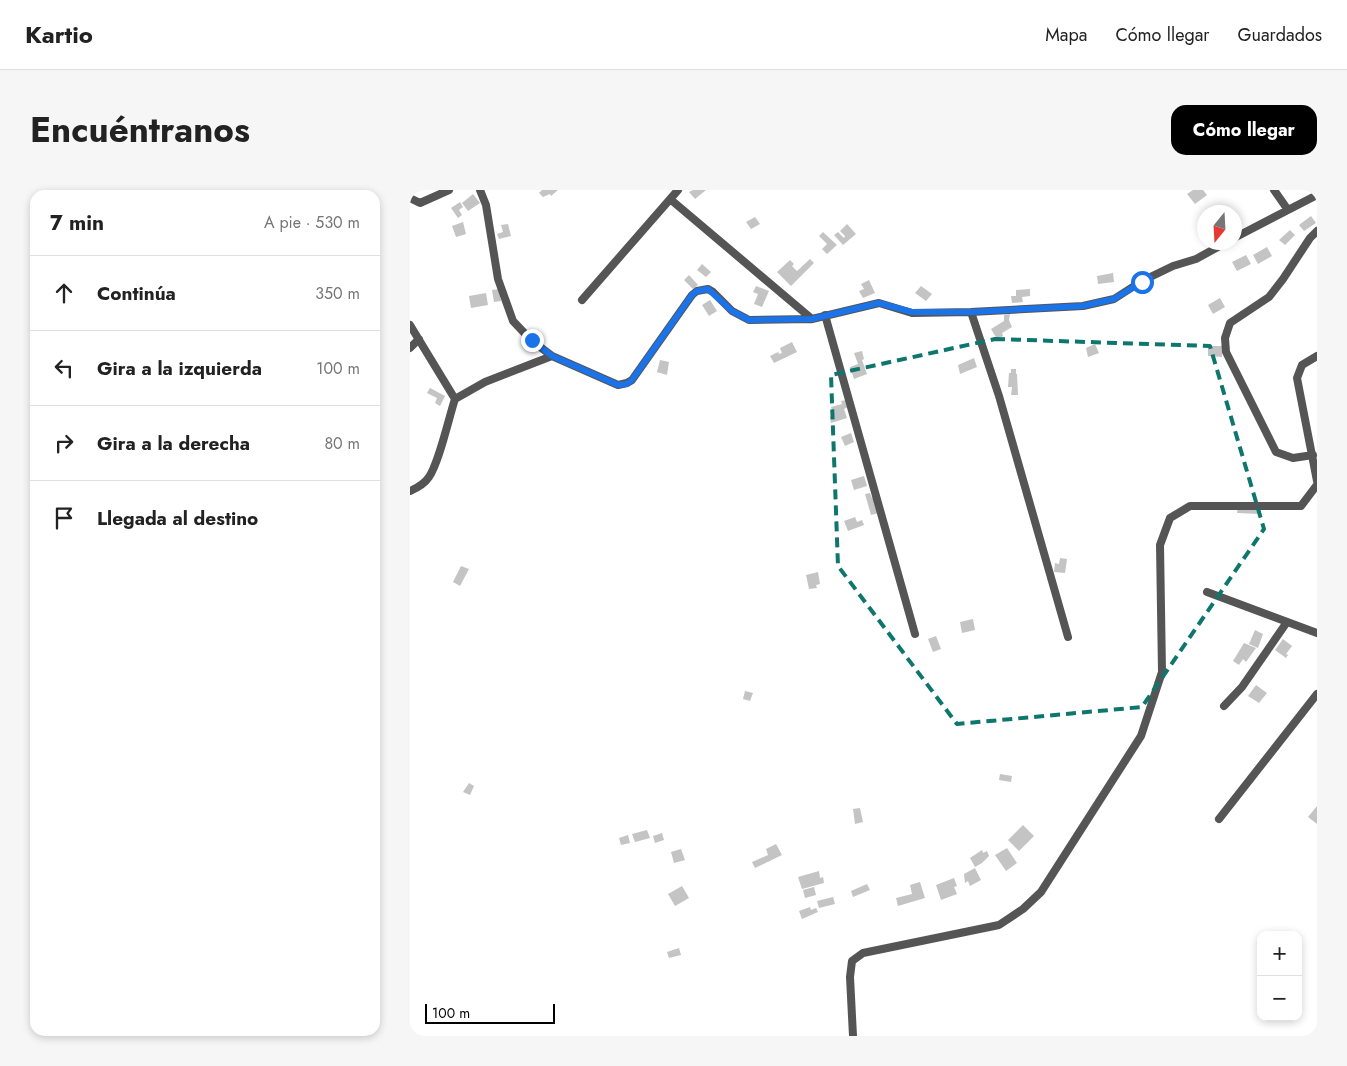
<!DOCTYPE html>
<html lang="es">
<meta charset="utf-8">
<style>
body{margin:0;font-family:Jost,sans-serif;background:#f6f6f6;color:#222}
.controls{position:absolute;right:15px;bottom:15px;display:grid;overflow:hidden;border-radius:10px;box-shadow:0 2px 8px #0003}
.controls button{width:45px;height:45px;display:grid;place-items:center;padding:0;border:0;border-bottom:1px solid #e0e0e0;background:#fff;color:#222;font:25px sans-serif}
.compass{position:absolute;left:787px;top:15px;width:45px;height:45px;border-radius:50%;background:#fff;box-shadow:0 2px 8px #0003;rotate:198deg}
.scale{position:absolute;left:15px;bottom:12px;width:130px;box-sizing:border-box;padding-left:5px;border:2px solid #000;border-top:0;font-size:14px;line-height:18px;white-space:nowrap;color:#000;-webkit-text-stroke:4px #fff;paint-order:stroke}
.stop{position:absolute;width:15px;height:15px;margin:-11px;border:4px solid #1a73e8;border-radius:50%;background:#fff}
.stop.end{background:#1a73e8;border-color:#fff;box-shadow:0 1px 5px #0008}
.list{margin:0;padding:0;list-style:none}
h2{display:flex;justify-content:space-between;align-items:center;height:65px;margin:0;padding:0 20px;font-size:21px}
h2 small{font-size:16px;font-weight:400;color:#767676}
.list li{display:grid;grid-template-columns:32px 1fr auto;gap:15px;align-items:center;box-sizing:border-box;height:75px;padding:0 20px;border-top:1px solid #e0e0e0}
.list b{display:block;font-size:19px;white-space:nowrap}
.list em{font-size:16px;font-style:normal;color:#767676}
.icon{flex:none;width:28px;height:28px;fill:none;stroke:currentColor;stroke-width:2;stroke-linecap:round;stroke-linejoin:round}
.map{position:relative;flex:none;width:907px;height:846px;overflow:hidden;border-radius:15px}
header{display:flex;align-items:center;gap:30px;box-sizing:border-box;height:70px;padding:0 25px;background:#fff;border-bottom:1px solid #e0e0e0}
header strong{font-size:24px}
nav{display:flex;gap:28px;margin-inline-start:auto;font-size:18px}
.intro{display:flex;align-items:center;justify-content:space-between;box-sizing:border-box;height:120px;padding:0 30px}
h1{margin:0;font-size:35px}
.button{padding:12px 22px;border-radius:15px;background:#000;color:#fff;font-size:18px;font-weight:700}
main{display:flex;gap:30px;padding:0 30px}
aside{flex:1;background:#fff;border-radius:15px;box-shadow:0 2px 8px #0003}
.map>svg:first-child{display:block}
.building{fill:#c4c4c4}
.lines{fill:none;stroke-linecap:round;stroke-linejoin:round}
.minor{stroke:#555;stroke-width:8}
.route{stroke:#1a73e8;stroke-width:6}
.marked{fill:none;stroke:#0f766e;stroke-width:4;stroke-dasharray:10 6;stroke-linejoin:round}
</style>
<header>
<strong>Kartio</strong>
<nav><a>Mapa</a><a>Cómo llegar</a><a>Guardados</a></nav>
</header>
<div class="intro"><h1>Encuéntranos</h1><a class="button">Cómo llegar</a></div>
<main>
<aside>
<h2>7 min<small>A pie · 530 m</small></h2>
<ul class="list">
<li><svg class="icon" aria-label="ahead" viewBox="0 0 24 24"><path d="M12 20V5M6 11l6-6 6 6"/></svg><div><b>Continúa</b></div><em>350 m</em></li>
<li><svg class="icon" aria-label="left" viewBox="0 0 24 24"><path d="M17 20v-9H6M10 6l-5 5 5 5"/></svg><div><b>Gira a la izquierda</b></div><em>100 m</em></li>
<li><svg class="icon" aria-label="right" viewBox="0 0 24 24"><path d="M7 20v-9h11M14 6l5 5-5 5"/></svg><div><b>Gira a la derecha</b></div><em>80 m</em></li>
<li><svg class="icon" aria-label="arrive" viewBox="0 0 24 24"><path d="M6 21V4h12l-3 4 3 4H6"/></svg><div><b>Llegada al destino</b></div></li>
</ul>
</aside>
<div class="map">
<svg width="907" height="846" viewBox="0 0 907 846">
<rect width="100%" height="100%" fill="#fff"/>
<!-- building -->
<path class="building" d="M132 0H148L141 6 140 4 133 7 129 3Z
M283 0H296L285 9 279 2Z
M783 0H793L797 5 785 14 777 4Z
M63 4 70 13 58 21 52 13Z
M50 12 53 17 49 20 52 25 48 28 41 18Z
M901 26 906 33 894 41 889 35Z
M345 27 350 34 341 39 336 32Z
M53 32 56 44 46 47 42 36Z
M98 34 101 46 89 49 87 44 93 42 91 35Z
M437 34 446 44 433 55 424 45 428 42 434 48 435 46 430 41Z
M880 40 885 45 875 55 869 50Z
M413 42 427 55 417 64 412 59 417 54 409 46Z
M857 57 862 66 848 74 843 65Z
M836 65 841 74 827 81 822 72Z
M400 69 404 73 381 96 367 82 380 70 384 74 382 76 387 81Z
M292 74 301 82 296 87 287 80Z
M703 83 704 92 688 94 687 86Z
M279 85 288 95 283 99 274 90Z
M459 90 465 103 453 108 449 101 454 99 451 94Z
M346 96 359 101 352 117 344 114 348 104 343 102Z
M511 96 522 104 516 111 505 103Z
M89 99 91 111 84 112 82 100Z
M620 99V106L612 107 613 112 602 113 601 106H606V100Z
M76 103 78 115 61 118 59 106Z
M810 108 815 117 803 124 798 115Z
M300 110 307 121 299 126 292 115Z
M600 124 599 130 602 137 592 143 593 146 587 149 581 139 594 131V125Z
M382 152 387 162 364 173 360 166 368 162 369 164 372 163 370 158Z
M685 154 689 163 678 167 676 158Z
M798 156H812V167L798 166Z
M452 161 454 169 452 170 457 184 444 189 440 177 448 174 444 163Z
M564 168 567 177 550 184 548 175Z
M250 170 259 172 257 185 247 182Z
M601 179H606V184H607L608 205H601L602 197H598L599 183H601Z
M20 198 35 206 30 216 25 213 27 208 17 203Z
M436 210 438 217 434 219 437 228 421 233 420 227 424 226 421 217 432 214 431 211Z
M441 243 444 252 435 256 431 247Z
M454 286 457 296 444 300 441 290Z
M460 303 462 308 464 307 469 323 461 325 455 304Z
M828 317 851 318 850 324 827 323Z
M445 327 447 332 452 330 454 335 438 341 434 331Z
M650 368 657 369 655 383 644 382 645 373 649 374Z
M51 376 59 379 50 396 43 392Z
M408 382 410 394 406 395 407 398 399 399 396 385Z
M563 429 565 440 552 443 550 432Z
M845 440 853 444 848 458 839 454Z
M526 446 531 459 523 462 518 449Z
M873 449 882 456 876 464 878 465 876 468 865 460Z
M834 453 846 458 836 472 833 469 829 475 823 471Z
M846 495 857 503 849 513 838 506Z
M335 501 343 503 340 511 333 509Z
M590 584 602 586 601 592 589 590Z
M59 593 64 596 60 605 53 602Z
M907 616V634L898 627Z
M450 618 453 632 445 634 443 619Z
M613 635 624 646 609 661 598 650Z
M237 640 240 648 225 652 222 644Z
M252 643 254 650 245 653 243 646Z
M218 645 220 653 211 655 209 648Z
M366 654 372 665 345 678 342 672 358 665 356 659Z
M597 658 607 673 596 681 585 665Z
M271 659 275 670 264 673 261 662Z
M572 660 573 663 577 661 579 666 572 673 565 677 560 668Z
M565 678 571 690 560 696 558 691 555 693 554 684Z
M409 681 410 688 413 687 414 693 392 699 388 687Z
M544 688 547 696 544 697 547 704 531 710 526 695Z
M510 692 515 708 488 716 486 708 502 704 500 695Z
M457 694 460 700 443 707 441 701Z
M272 696 279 708 265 716 258 704Z
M404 697 406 705 395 708 393 700Z
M423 707 425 714 409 718 407 711Z
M400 717 401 720 406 718 408 722 392 729 389 721Z
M269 758 271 765 259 768 257 762Z"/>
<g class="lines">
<!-- minor -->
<path class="minor" d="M70 0 76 15 88 89 103 131 121 150 142 166 208 195 217 193 222 190 282 105 287 101 298 99 303 102 322 121 339 130 402 129 469 113 502 123 561 122 673 116 704 109 732 91 763 76 786 69 817 52
M864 0 878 20
M0 8 10 13 39 0
M260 9 402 129
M824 48 907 5
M172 110 268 0
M561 122 589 206 658 447
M415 125 505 444
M0 135 45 209
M0 158 9 149
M907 166 892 175 887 188 907 291
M903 265 883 268 866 262 816 162 815 148 820 133 859 107 873 89 900 48 907 41
M0 301C7 298 15 293 19 287 29 273 39 227 45 209L75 192 142 166
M797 402 907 443
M814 516 832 497 877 432
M809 629 907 504
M443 846 440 787 442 771 453 763 589 735 613 719 631 702 731 546 752 482 750 355 760 328 780 316H891L907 295"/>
</g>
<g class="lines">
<!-- route -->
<path class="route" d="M122 150 142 166 208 195 217 194 222 190 282 105 287 101 298 99 322 121 339 130 402 129 469 113 502 122H561L673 116 704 109 732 92"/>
</g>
<!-- marked area -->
<path class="marked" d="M585 149 800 156 854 339 732 517 547 534 428 376 421 185Z"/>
</svg>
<div class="controls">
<button>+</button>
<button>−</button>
</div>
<svg class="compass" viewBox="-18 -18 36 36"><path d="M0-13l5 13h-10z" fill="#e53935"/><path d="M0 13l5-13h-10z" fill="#767676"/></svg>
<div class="scale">100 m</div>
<div class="stop" style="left:732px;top:92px"></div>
<div class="stop end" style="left:122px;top:150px"></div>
</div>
</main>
